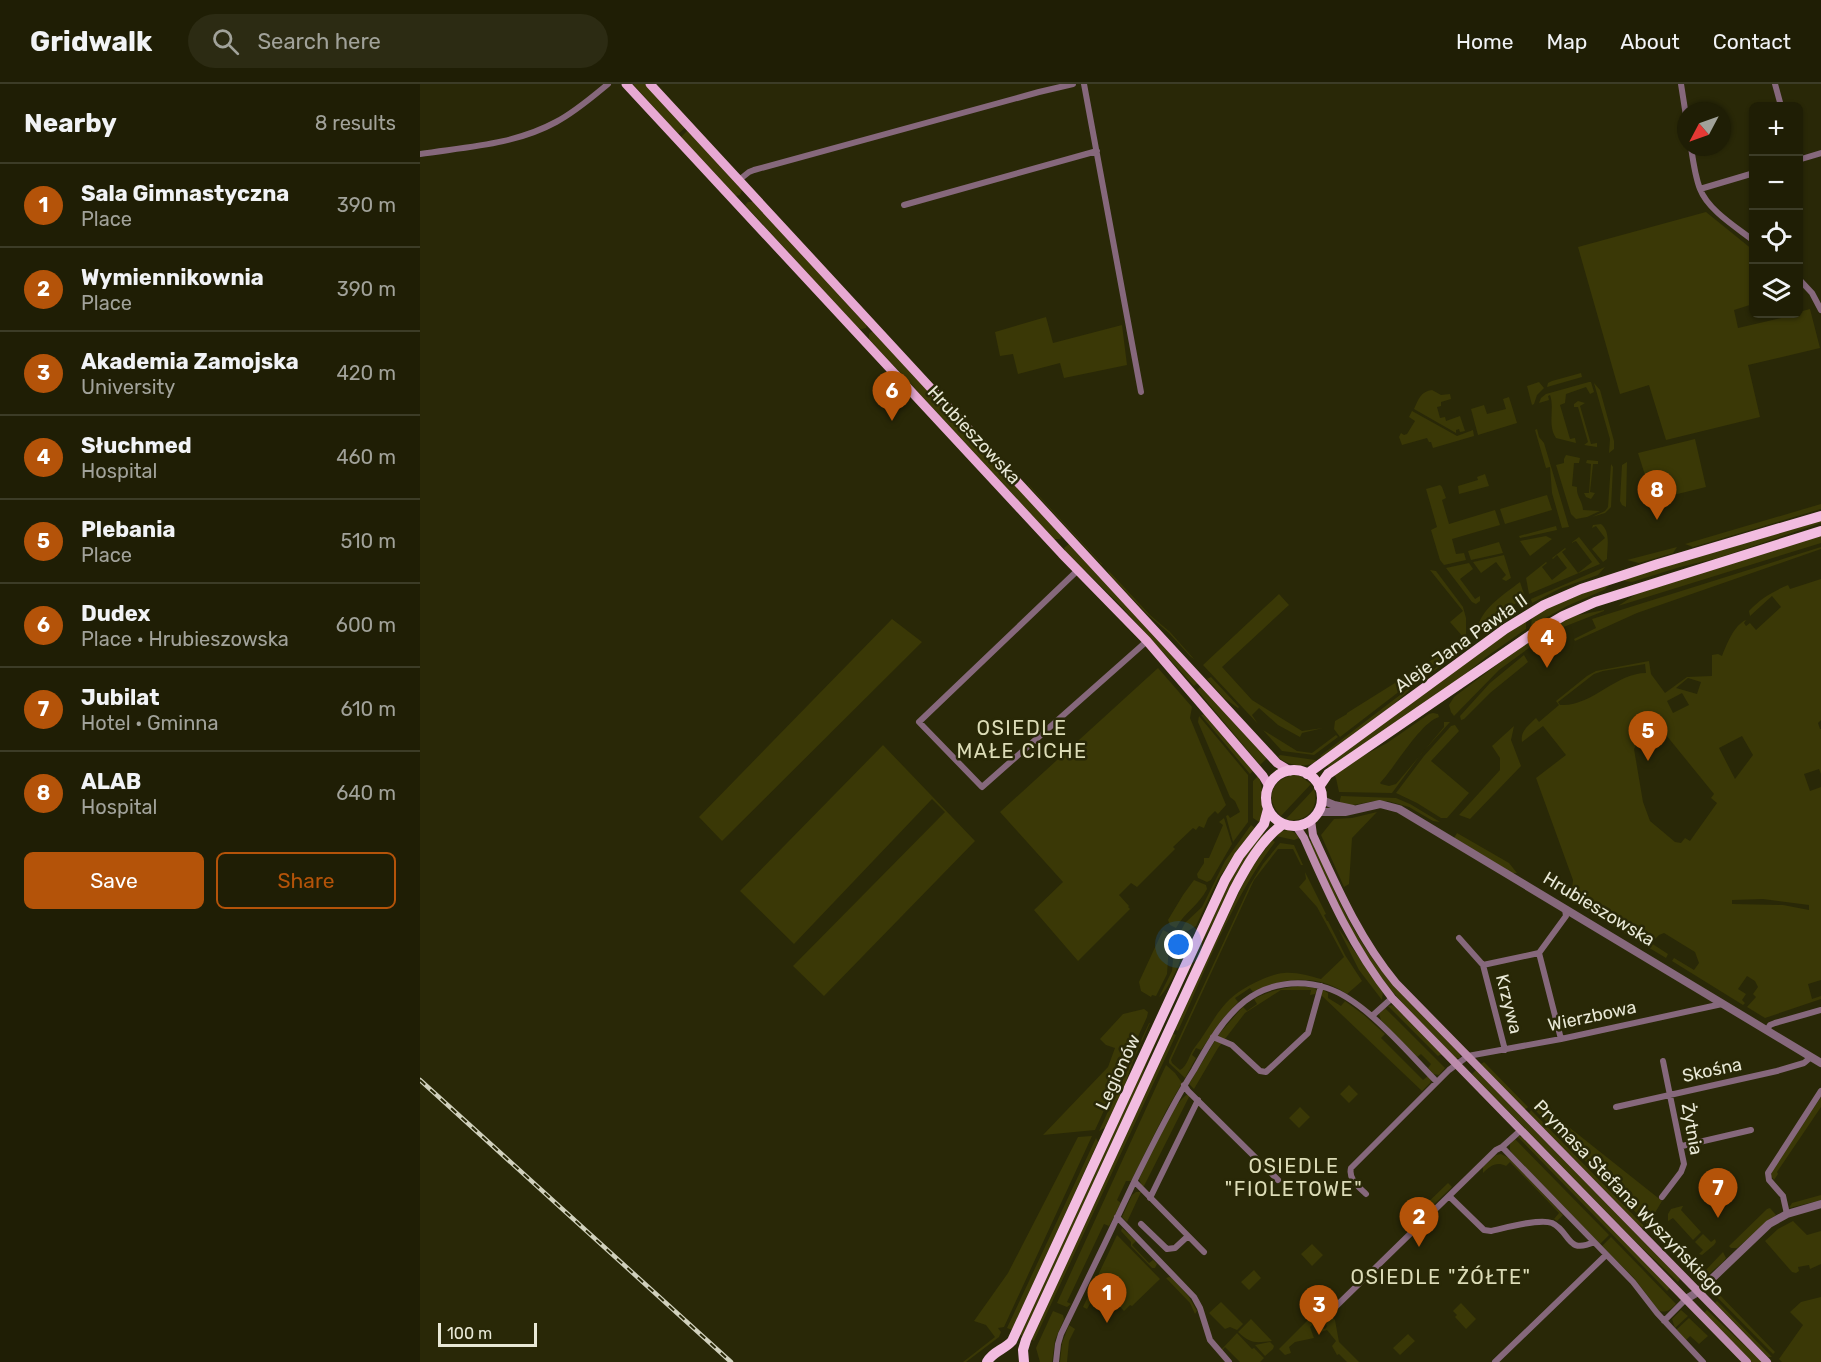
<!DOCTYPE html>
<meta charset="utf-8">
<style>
body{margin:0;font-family:Rubik,sans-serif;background:#2c2b13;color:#f1f3f6}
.controls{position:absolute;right:18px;top:18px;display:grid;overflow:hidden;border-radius:9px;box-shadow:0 2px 4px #0004}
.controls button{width:54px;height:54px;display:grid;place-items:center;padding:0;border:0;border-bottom:2px solid #3c3c27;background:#1f1e05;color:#f1f3f6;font:30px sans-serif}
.compass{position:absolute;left:1257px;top:18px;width:54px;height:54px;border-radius:50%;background:#1f1e05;box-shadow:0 2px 4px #0004;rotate:229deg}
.scale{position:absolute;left:18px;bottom:15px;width:99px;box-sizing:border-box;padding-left:6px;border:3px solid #e8e8d6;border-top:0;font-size:16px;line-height:21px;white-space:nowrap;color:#e8e8d6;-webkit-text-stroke:4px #292807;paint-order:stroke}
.you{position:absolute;left:759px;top:861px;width:21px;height:21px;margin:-15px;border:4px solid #fff;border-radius:50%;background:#1a73e8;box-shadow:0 0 0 9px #1a73e833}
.badge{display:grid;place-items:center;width:39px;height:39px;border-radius:50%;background:#b45309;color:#fff;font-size:20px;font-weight:700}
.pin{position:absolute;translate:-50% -50px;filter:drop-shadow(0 2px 3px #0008)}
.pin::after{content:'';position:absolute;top:32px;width:21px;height:18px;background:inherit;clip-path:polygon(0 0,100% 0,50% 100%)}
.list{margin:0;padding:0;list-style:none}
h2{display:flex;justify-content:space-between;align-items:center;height:78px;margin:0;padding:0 24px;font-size:26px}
h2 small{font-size:20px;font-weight:400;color:#a1a29a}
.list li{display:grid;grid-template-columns:39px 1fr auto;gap:18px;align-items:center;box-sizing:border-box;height:84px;padding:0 24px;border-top:2px solid #3c3c27}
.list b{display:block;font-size:22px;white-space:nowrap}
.list p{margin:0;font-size:20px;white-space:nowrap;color:#a1a29a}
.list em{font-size:20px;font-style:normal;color:#a1a29a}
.actions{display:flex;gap:12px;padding:18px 24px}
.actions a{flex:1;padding:14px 0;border:2px solid #b45309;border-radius:9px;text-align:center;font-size:21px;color:#b45309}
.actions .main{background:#b45309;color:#fff}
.icon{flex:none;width:33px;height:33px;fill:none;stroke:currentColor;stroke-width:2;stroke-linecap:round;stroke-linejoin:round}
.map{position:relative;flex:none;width:1401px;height:1278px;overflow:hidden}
header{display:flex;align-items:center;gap:36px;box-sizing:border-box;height:84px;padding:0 30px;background:#1f1e05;border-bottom:2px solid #3c3c27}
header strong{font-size:28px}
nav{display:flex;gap:33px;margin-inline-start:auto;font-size:21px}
.search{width:420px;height:54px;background:#2c2b13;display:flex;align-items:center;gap:15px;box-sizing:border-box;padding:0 21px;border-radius:33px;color:#a1a29a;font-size:22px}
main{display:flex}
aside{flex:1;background:#1f1e05}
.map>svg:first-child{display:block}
.green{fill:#3a3806;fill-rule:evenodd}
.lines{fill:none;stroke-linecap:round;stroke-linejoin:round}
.minor{stroke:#86687c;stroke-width:6}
.tertiary{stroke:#86687c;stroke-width:8}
.secondary{stroke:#bd8cad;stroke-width:8}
.primary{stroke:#e7a9d3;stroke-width:9}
.trunk{stroke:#f2bce0;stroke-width:10}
.rail-casing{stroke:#d0d0bc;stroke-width:4.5}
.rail{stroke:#292807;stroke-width:2;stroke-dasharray:7;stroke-linecap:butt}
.labels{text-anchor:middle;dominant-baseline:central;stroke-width:5;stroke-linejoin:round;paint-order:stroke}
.street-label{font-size:18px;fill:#e8e8d6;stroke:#292807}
.neighbourhood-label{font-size:20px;letter-spacing:1.5px;fill:#dcdcb7;stroke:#292807}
</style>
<header>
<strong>Gridwalk</strong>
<div class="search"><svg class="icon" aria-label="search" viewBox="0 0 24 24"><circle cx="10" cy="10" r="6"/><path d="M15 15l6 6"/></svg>Search here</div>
<nav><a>Home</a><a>Map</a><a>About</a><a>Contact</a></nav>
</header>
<main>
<aside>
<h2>Nearby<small>8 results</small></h2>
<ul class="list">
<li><span class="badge">1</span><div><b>Sala Gimnastyczna</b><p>Place</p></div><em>390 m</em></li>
<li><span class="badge">2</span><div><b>Wymiennikownia</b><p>Place</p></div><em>390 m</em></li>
<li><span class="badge">3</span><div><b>Akademia Zamojska</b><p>University</p></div><em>420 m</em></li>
<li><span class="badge">4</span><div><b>Słuchmed</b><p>Hospital</p></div><em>460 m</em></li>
<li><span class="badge">5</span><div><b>Plebania</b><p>Place</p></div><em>510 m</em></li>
<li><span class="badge">6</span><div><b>Dudex</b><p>Place · Hrubieszowska</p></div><em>600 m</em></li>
<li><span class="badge">7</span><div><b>Jubilat</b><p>Hotel · Gminna</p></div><em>610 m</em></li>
<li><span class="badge">8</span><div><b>ALAB</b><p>Hospital</p></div><em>640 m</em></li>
</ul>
<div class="actions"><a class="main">Save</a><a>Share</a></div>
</aside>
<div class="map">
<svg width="1401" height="1278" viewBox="0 0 1401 1278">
<rect width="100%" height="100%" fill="#292807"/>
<!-- green -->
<path class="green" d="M213 0H226L266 43 258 50Z
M268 46 322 106 320 111 316 112 261 53Z
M328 118H334L447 240 446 244 441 245 437 243 326 122 325 121Z
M1286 128 1333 166V220L1314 226 1318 244 1378 230 1379 228 1390 225 1400 264 1328 281 1340 333 1246 356 1229 301 1200 310 1158 163Z
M626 233 633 259 702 241 707 281 644 294 640 279 598 290 593 270 580 272 575 248Z
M451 248H454L642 452 640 455H634L449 255V250Z
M1161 289 1162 293 1127 303 1128 299 1132 297Z
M1119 298 1124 304 1117 311 1114 320 1112 321 1107 302Z
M1169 298H1171L1174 308 1170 310 1166 303 1146 310 1145 319 1140 321 1150 355 1155 354 1156 359 1136 354C1127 340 1135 325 1130 311L1128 312 1129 316 1119 319 1121 314 1126 310Z
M1174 299 1180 306 1194 357V365L1189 369 1190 355Z
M1012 306 1021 311 1030 310 1031 315 1021 318V322L1017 323 1020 334 1025 333 1026 337 1040 332 1045 347 1040 348 1039 345 1036 346V349L994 325C998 316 1001 307 1012 306Z
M1089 313 1097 339 1058 351 1051 325 1064 321 1067 330 1086 325 1083 315Z
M1158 317 1165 319 1160 322 1171 360 1177 359V363L1164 361 1168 358 1158 323H1154V320Z
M992 327 1037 352 1053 346 1054 352 1013 364 1011 358H1009L1007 354 982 361 979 353 981 349 984 351 987 350 995 337 989 333Z
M1117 345 1119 353 1124 359 1149 443 1142 444 1132 409 1130 383 1126 384 1115 346Z
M1275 355 1286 403 1233 416 1218 369Z
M1146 371 1160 374 1159 379H1154L1152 402 1157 403C1156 412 1163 418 1163 426L1180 427 1167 433 1156 435 1151 430 1136 381 1144 379V375Z
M1167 376 1178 377V380H1173L1170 408 1175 409 1171 415 1166 413 1164 409H1169L1171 380 1166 379Z
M1207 378 1206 423 1202 421 1200 417 1202 381Z
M1191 380 1193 383 1191 423 1185 429 1172 433 1185 427 1188 423Z
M1065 390 1069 402 1039 410 1038 402 1058 396 1057 393Z
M608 401V400L683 481 681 480Z
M1020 401 1022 403 1026 414 1022 416 1029 440 1075 426 1080 441 1032 455 1036 470 1044 469 1046 476 1024 481 1020 476 1011 446 1017 443 1006 405Z
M1127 411 1132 426 1085 440 1080 425Z
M1401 420V425L1273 463 1265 460Z
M1401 437V439L1298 474 1260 483 1212 498 1204 497 1206 494Z
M1181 440C1191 448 1187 463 1187 475L1183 478 1172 465 1185 454 1176 442 1172 444 1173 441Z
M1136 442 1137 446 1100 454 1099 452Z
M1401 451V459L1198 522 1216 510Z
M1126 452 1132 455 1110 472 1100 457Z
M1159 453 1180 480 1109 510 1106 494 1126 478 1127 479 1122 483 1132 496 1147 484 1137 471 1133 475 1132 474 1145 464 1146 465 1142 468 1158 489 1172 478 1156 457 1151 459Z
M1079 458 1083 469 1051 476 1048 467Z
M649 460 779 598 774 602 698 519 645 467 644 464Z
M1257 463 1253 469 1219 479 1207 476Z
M1401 463V465L1217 529 1155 557 1154 555 1176 544 1172 535Z
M1084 471 1091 494 1086 497 1082 495 1086 491 1076 478 1061 489 1053 478Z
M1049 479 1053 485 1040 495 1055 515 1060 512V517L1056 520 1052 518 1026 484Z
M1185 483 1178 491 1141 504 1112 519 1111 515Z
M687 485 730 531 750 548 774 575 771 573 749 549 727 530 689 490Z
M1010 486 1016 487 1043 523 1046 534V553L1044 554 1030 538 1043 527Z
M1401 495V636L1398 639 1400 645H1401V690L1399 685 1384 690 1390 707 1401 703V896L1388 900 1392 915 1401 912V915L1345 934 1327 923 1336 913 1333 910 1338 903 1335 897 1327 892 1318 905 1326 910 1322 916 1325 919 1323 921 1252 877 1254 874 1274 886 1279 879 1275 868 1244 849 1239 851 1231 859 1248 870 1246 874 1153 818 1151 815 1153 796 1116 694 1146 671 1123 642 1102 658C1100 647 1108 642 1116 634L1119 638 1139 621 1136 617 1167 592 1176 587 1229 577 1231 590 1245 609 1267 593 1292 592V571L1298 570 1302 572C1307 560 1314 541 1326 536L1324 539 1326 542 1330 539 1336 546 1361 523 1352 512 1330 532 1329 527C1341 514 1352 508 1368 501L1370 505ZM1225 580 1226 589C1195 589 1172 623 1140 621L1138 618 1174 590 1183 587ZM1268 594 1281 598 1277 610 1256 604ZM1262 609 1269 621 1253 629 1247 617ZM1242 646 1294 710 1291 714 1297 719 1270 757 1265 754 1261 759 1255 758 1230 737 1223 718 1214 665 1221 653ZM1322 652 1333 671 1315 695 1299 664ZM1343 815 1389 821V826L1363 821 1312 820V816Z
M1100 498 1105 513 1076 533 1075 532 1056 548C1061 524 1082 512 1100 498Z
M1192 498 1184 506 1147 522 1111 542 1112 532 1128 523Z
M859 510 869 521 802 583 832 616 882 647 903 644 882 649 880 653 858 641 839 624 832 631 838 640 783 581Z
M1184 526V527L1141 544 1119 557 1116 553 1149 533Z
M472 535 502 558 302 757 279 733Z
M1106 535V545L1066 573 1036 598 910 685 906 680Z
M1110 556 1113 561 1079 586 1034 632 1031 628 1029 621 1034 613Z
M1042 557 1041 560 920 653 914 645 915 637 927 630V629Z
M1043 563 1041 567 996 600 973 621 902 674 900 672Z
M1104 571 1108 578 1070 609 1044 635 1041 636 1040 632 1070 599Z
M738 584 772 623 770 634 806 721 798 730 795 727 788 734 784 744 779 742 776 746 773 744 753 763 755 765 717 803 711 799 699 811 709 822 708 823 710 825 658 877 614 826 643 798 580 728Z
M791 593 819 623 818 624 804 614 787 595Z
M782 601 848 673 840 681 777 606Z
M1013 629 1018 630 1019 633C1001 638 975 683 960 699L961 700 969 702 976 700 1024 643V638H1030L1001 670 972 709 919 708 916 694 914 691 939 674 967 659 1009 630Z
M785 630 834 686 830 690 781 631Z
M779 632 828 691V738L813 758 806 732 808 731 810 734 820 728 815 717 810 713 778 638Z
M1035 641 1039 647 1011 677 1049 709 1027 734H1021L997 719 976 709 1004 672 1031 642Z
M1094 642 1091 656 1101 682 1050 735 1039 731 1080 686V674L1072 662Z
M843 646 877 667 892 669 916 651 918 653 894 671 862 667Z
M463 661 555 757 404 912 373 882 525 728 512 715 374 860 320 807Z
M860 671 895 676 897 678C885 684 868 682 858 673Z
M874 691 880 692 891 700 861 732C845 717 850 695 874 691Z
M838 692C843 700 845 730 839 738L833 734V697Z
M894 705C900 724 886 740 866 735Z
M921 712 976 714 990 720 1020 738 1013 737 989 723 968 717H954L933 721 919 720Z
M957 728 932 754 929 800 924 803 901 751 914 735 932 734Z
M804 734 812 760 791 796 787 798 778 794 777 790 784 779V774H789L803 741 799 738Z
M831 741 835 744 798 795 776 842 768 847H761L765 839 782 823 805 777Z
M869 746 875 749 879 754 874 756 856 752 862 747Z
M841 748 845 751 786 851 754 917 810 794Z
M1037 749 1089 779 1097 789H1092L1034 754Z
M852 756 855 758C812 815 787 883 758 947L754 945 829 787Z
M889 757H892C910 797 927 839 953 875 978 910 1011 939 1040 970V974H1035C1005 943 974 913 949 877 924 840 908 798 889 757Z
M860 759 874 761 883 781H881L873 765H858L834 796 751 976 752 979 760 986C768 982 769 970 775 963 787 948 796 928 810 915 822 904 849 890 864 889 877 888 889 892 901 895L924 873 897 823 879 803 886 795 885 788 906 830 904 831 907 837H908L925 871 942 897 927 910C897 890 864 893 833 908L830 904 815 914 818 918 801 937 781 966 776 964 772 971 776 974 765 994 749 979V976L830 801 843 780Z
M774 796 786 801 787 805C779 821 764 829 756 844L750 841 748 836 763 811Z
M918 844 963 907 962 916 939 886Z
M743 846 753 851 749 862 747 890 736 912 732 911 731 913 721 907 719 898Z
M758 853 763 859C766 870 748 907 739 913L752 887 754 864Z
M880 902 895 904 897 907 895 910 890 911 891 906H861L825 929 798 964 774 1005 769 1000 799 950 820 926 823 923 827 927 837 920 834 915C849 907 863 904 880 902Z
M903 906 908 909V914L921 922 925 917 944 931 965 950 961 954 1003 996 1008 992 1011 996 1010 999 1002 1007 901 911Z
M972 921 975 923 1022 970 1018 972 968 922Z
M965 924 1025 984 1019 991 1013 990 1008 984 1011 980 1001 970 997 973 961 936 959 930Z
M724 925 728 928 727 933 675 1046 623 1051 688 983 695 964 686 961 680 955 703 930Z
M729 939H730L712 980 703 1007 686 1043 679 1047Z
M741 944 742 945 726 981 715 1011 603 1252 599 1250Z
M752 949 756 951 614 1257 611 1255Z
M1064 978 1108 1023 1107 1024 1105 1025 1061 980Z
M746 981 755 989 762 999 746 1027 711 1097H706L697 1116 701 1119 689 1142 684 1140 647 1218 651 1220 647 1223 637 1219Z
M1056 986 1260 1195 1258 1198 1215 1157 1052 990Z
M929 1001 938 1010 929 1019 920 1010Z
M768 1010 770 1011 724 1102H722L719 1095C728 1077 752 1018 768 1010Z
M1401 1013V1023L1357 1088 1358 1090 1354 1096 1351 1092 1352 1087Z
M1117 1020 1121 1021 1242 1117 1230 1137 1278 1188H1273L1243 1157 1244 1154 1238 1151 1113 1024Z
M880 1023 890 1033 879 1044 869 1034Z
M1111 1026 1227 1145 1228 1147 1216 1139 1109 1029Z
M672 1052 584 1243 578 1244 581 1248 579 1253 546 1278H543L575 1253 566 1241 554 1237 588 1189 658 1053Z
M1099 1052 1102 1053 1250 1204 1247 1207 1098 1053Z
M676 1054 678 1058 592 1246 587 1244Z
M1095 1055 1189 1151 1180 1160 1092 1069 1090 1066V1060Z
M1081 1070 1089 1074 1143 1131 1137 1137 1134 1135 1139 1129 1090 1078 1086 1082C1076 1077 1070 1082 1063 1089V1083L1076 1071Z
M1028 1099 1032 1103 1004 1130 1000 1126Z
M716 1108H721L707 1138 702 1133 712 1111Z
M1401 1111V1116L1369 1124 1372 1119Z
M1262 1122H1263L1261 1126 1281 1148 1273 1156 1253 1134 1248 1137V1130L1251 1125Z
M1350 1124 1356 1131 1317 1164H1311L1309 1162 1347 1125Z
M1373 1137 1387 1151 1401 1147V1180L1390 1185 1389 1181 1378 1183 1379 1187 1376 1189 1372 1188 1345 1157 1358 1145Z
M702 1144 716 1157 712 1161 729 1179 733 1176 737 1180 735 1184H732L711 1162V1158L701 1147Z
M1283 1150 1291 1158 1295 1155 1296 1158 1294 1161 1282 1171 1279 1170 1283 1166 1275 1158Z
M697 1151 740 1195 712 1222 710 1221 704 1227 692 1214 683 1223 674 1213 667 1225 663 1223Z
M1191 1153 1256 1220C1250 1226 1247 1229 1239 1227L1214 1194 1182 1162Z
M892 1160 903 1171 892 1182 881 1170Z
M1303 1168 1306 1174 1303 1178 1282 1196 1280 1194 1283 1189Z
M834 1186 841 1194 829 1206 821 1198Z
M749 1193 752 1194 769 1213 777 1227 775 1230 770 1219 746 1194Z
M1295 1206 1355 1268 1353 1270 1294 1210Z
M1401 1213V1278H1362L1359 1275 1383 1241 1370 1228 1381 1218Z
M1297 1217 1352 1273H1348L1295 1219Z
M801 1218 823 1240 817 1246 810 1243 805 1245 789 1229Z
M1041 1219 1056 1235 1046 1245 1035 1233 1037 1231 1033 1227Z
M900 1224 905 1229 896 1240 894 1239 890 1243 894 1254 875 1258 869 1263 871 1269 865 1271 859 1265Z
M1261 1226 1268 1232 1255 1244 1252 1235Z
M1287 1226 1342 1278H1332L1284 1229Z
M633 1227 643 1231 644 1235 635 1256 632 1278H620L616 1264Z
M910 1231 915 1236 919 1258 939 1278H927L919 1270 917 1271 912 1262 916 1257 907 1246 901 1248 900 1243 905 1245 907 1242 904 1238Z
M1269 1234 1288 1252 1279 1260 1270 1252 1266 1256 1256 1246Z
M831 1235 852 1257C835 1259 831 1260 818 1248Z
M649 1241 655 1245 649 1257 647 1278H640L642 1259Z
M817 1249 832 1265 834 1264 844 1274 840 1278H820L805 1263 802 1267 801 1266Z
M988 1250 995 1257 980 1271 973 1264Z
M850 1258 854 1262 853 1265 845 1272 835 1261Z"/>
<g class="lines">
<!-- minor -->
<path class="minor" d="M664 0 721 308
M1261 0 1266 32
M1355 0 1361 22
M1271 63C1273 77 1275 92 1280 105 1288 126 1316 143 1334 157
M0 70C45 63 94 61 136 38 155 28 171 14 188 0
M1378 76 1401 69
M319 96 329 88 334 86 619 8 653 0
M1280 105 1334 89
M484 121 677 67
M1378 194 1392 209 1401 226
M658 486 499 638 562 703 727 557
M1039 854 1063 881 1085 966
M1119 869 1141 955
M1063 881 1119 869 1146 832 1145 825
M952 932 972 914
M1347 946 1350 941 1355 939 1401 926
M793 953 812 961 840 987 846 988 888 949 901 902
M764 1001 768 1007 858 1096
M1196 1023 1357 987 1384 979 1391 973
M1262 1062 1331 1046
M1082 1063 1101 1046
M715 1098 784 1168
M946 1110C939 1103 928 1095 931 1084L1029 986 1048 972 1141 955 1302 920
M1029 1112 1064 1146 1071 1147C1085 1144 1119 1134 1132 1139 1151 1148 1146 1171 1174 1158
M1242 1113 1261 1088 1264 1080 1243 977
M730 1114 778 1016
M1367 1130 1363 1112 1349 1096 1348 1089 1401 1007
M697 1133 774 1213 780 1224 790 1256 809 1278
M721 1140 747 1165 755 1164 768 1152
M904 1234 1076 1066 1082 1063 1213 1198 1237 1229 1283 1278
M1244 1237 1266 1215
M636 1278 638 1260 641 1250C666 1199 690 1149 714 1098 733 1060 751 1022 774 986 788 961 802 935 825 917 848 899 879 895 907 904 945 916 988 969 1017 998
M1075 1278 1186 1171"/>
<!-- tertiary -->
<path class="tertiary" d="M902 716 914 721 933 725
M898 728H925L960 720 979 725 1401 979
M1266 1215 1278 1208 1349 1140 1367 1130 1401 1120"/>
<!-- secondary -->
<path class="secondary" d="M891 736 893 751C917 803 939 854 976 899L1347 1278
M876 742 884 754C909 811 933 865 972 914L1327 1278"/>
<!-- primary -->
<path class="primary" d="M206 0 642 470 727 557 843 692 849 702
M230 0 857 679 870 687"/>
<!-- trunk -->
<path class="trunk" d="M846 714a28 28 0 1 1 56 0a28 28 0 1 1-56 0Z
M887 690 1085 545 1124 521 1161 505 1238 480 1401 432
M899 703 908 690 1111 551 1143 532 1175 518 1401 447
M567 1278C573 1267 584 1266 592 1257L805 796 819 772 844 740 848 725
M604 1278 603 1266 606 1256 814 806C826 783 841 756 863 740"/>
<!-- rail casing -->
<g class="rail-casing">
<path id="rail" d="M0 996 311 1278"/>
</g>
<!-- rail -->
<use href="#rail" class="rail"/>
</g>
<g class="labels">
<!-- street labels -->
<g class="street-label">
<text transform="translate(554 351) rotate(47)">Hrubieszowska</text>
<text transform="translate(1041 559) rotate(-35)">Aleje Jana Pawła II</text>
<text transform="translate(1179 825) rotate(31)">Hrubieszowska</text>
<text transform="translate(1089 920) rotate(76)">Krzywa</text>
<text transform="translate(1172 932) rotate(-12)">Wierzbowa</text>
<text transform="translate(1292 986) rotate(-12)">Skośna</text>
<text transform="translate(698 988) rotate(-65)">Legionów</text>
<text transform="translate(1272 1045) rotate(80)">Żytnia</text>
<text transform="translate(1209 1114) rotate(46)">Prymasa Stefana Wyszyńskiego</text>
</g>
<!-- neighbourhood labels -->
<g class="neighbourhood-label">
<text x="602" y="644">OSIEDLE<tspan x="602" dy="23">MAŁE CICHE</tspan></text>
<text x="874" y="1082">OSIEDLE<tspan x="874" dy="23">"FIOLETOWE"</tspan></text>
<text x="1021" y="1193">OSIEDLE "ŻÓŁTE"</text>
</g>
</g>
</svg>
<div class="controls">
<button>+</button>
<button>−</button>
<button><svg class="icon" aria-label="locate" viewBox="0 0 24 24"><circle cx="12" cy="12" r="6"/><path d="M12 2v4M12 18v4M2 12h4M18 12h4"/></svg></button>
<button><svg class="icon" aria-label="layers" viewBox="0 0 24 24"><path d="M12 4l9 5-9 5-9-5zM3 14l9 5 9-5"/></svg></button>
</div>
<svg class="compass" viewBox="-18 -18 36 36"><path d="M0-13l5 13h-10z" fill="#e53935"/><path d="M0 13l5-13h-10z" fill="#a1a29a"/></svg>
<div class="scale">100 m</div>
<div class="you"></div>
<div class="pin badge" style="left:687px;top:1239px">1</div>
<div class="pin badge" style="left:999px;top:1163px">2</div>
<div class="pin badge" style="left:899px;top:1251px">3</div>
<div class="pin badge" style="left:1127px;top:584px">4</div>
<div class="pin badge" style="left:1228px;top:677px">5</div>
<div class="pin badge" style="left:472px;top:337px">6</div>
<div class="pin badge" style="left:1298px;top:1134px">7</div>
<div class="pin badge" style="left:1237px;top:436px">8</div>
</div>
</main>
